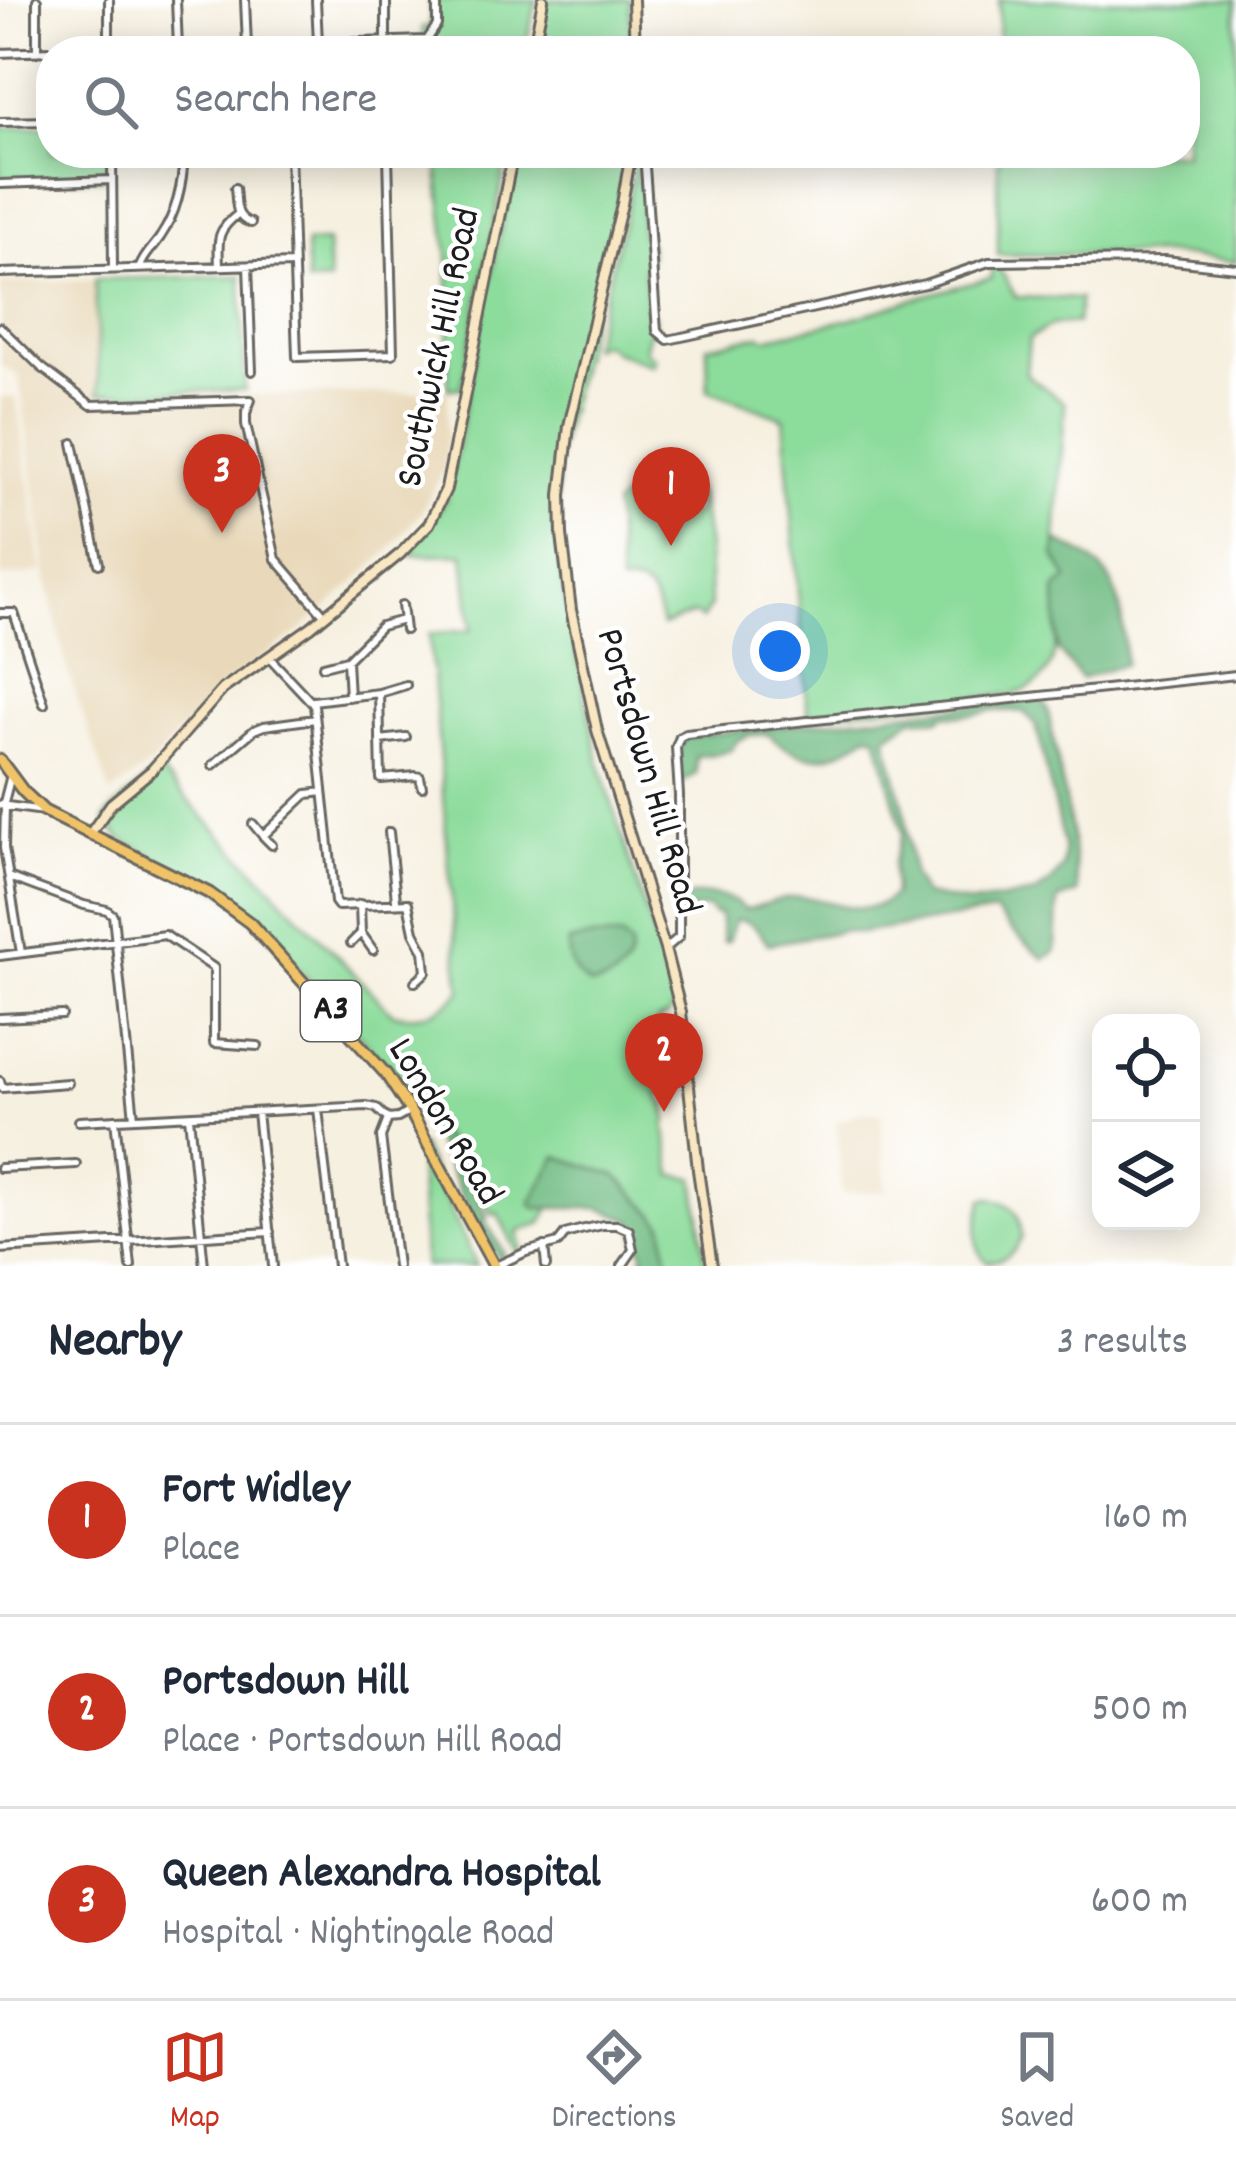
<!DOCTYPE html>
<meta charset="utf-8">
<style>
body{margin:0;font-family:Dekko,sans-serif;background:#f6f6f7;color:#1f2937}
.controls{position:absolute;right:36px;bottom:36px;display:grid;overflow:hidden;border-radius:24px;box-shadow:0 6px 30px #0003}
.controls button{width:108px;height:108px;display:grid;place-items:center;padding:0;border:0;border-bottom:3px solid #e0e1e3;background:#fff;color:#1f2937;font:60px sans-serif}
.you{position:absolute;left:780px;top:651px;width:42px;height:42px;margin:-30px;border:9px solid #fff;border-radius:50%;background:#1a73e8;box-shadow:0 0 0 18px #1a73e833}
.badge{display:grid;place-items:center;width:78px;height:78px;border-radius:50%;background:#c8321e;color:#fff;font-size:39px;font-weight:700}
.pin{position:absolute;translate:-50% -99px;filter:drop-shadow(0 3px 6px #0008)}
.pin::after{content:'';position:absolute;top:63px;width:42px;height:36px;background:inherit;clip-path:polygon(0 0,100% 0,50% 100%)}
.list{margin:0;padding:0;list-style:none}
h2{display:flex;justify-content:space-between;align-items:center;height:156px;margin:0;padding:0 48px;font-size:51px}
h2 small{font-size:39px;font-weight:400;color:#747a83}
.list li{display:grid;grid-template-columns:78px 1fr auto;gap:36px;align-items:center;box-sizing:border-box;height:192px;padding:0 48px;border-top:3px solid #e0e1e3}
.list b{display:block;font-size:45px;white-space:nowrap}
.list p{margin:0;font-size:39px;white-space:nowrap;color:#747a83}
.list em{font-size:39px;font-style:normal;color:#747a83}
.icon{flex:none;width:66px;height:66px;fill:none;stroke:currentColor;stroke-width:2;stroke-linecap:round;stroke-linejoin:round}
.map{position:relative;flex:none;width:1236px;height:1266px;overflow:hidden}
.search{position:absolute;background:#fff;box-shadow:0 6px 30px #0003;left:36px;right:36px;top:36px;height:132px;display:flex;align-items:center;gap:30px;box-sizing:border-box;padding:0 42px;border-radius:48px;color:#747a83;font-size:45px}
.sheet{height:732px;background:#fff}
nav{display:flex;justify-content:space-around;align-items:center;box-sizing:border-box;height:168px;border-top:3px solid #e0e1e3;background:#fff;font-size:33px;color:#747a83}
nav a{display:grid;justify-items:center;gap:6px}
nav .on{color:#c8321e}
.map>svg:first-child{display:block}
.built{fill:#e9d9ba}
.green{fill:#8cdc9b;stroke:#547c5c;stroke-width:3;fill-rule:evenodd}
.forest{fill:#71bc83;stroke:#466c50;stroke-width:3;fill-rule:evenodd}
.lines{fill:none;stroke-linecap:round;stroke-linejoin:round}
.street-casing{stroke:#686661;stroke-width:12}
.secondary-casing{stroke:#686661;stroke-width:14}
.primary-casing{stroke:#686661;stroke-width:15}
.street{stroke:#fff;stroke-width:6}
.secondary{stroke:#f9e7c3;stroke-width:8}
.primary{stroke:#f1c369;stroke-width:9}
.labels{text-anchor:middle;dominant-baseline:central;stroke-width:9;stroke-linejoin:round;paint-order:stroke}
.shield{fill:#fff;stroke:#606060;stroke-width:3}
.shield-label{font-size:36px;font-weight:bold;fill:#1c1c1c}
.street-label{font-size:39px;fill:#1c1c1c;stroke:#fff}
</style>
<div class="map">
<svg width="1236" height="1266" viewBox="0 0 1236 1266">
<rect width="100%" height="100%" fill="#fff"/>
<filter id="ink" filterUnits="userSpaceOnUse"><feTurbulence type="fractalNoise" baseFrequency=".00833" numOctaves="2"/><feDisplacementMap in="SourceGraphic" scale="24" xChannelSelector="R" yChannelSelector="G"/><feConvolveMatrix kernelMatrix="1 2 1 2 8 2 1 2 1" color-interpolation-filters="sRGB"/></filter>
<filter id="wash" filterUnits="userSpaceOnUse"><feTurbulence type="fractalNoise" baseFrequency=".004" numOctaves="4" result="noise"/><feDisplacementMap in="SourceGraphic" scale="48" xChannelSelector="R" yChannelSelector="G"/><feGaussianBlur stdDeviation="2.7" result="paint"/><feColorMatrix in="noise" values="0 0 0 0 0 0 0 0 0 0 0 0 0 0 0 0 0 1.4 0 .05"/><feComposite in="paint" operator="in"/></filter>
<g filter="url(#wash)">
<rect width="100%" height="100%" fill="#f6f0e0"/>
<!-- built -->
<path class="built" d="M95 279 99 398 448 392 445 468 421 512 387 553 300 631 222 685 152 763 111 794 68 672 48 585 19 376 0 364V283Z
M0 397H16L43 572 0 578Z
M863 1112 881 1113 886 1191 842 1193 836 1122Z"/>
<!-- green -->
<path class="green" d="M430 0H537L524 51H423V27L430 26Z
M547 0H630L631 51H537Z
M999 0H1236V262L1168 254 998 255V153H1185V51H998Z
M51 126V153H107L108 178 0 181V128Z
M436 153H508L461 388 448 389 449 264Z
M516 153H627L622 185 558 453 557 508 562 585 600 765 675 1006 668 1016 658 1020 659 1038 654 1040 661 1101 665 1103 668 1121 665 1124 673 1175 695 1178 706 1266H669L663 1223 616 1175 536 1208 551 1206 542 1223 518 1232 522 1251 517 1252 497 1212 492 1214 475 1180H470L414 1091 404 1089 363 1039 254 920 223 892 119 838 105 820 109 813 158 769 392 1013C419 1020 442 1012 461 991 447 872 441 753 429 634L472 630 464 554 409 555 447 499Z
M636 153H642L639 184 644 190 645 207 641 209V235L649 241C650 252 652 260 644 268L648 311 654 316 655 326 647 337 645 348 648 354 655 358 653 365 613 351 607 345 601 343 591 347 628 203Z
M327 242 329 282 307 283 306 243Z
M992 267 999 268 1016 297 1079 299 1077 323 1052 325 1029 339 1026 374 1065 403 1055 556 1068 579 1056 590C1056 633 1066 680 1014 694L808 715 784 418 708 390 707 346 760 335 766 338 850 319 926 295 992 278Z
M241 276 245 390 99 394 95 279Z
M651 467 687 479 700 495 708 549 710 606 702 619 693 614 662 626C655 599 652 581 620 584L614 506 621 499 625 500 624 504 635 507 637 503 641 504ZM659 494 697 496 696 515 658 512Z
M421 1147 477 1266H424L418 1158Z
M991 1198C1014 1204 1020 1212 1022 1237 1016 1252 1004 1261 987 1262 968 1243 980 1222 983 1199Z"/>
<!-- forest -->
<path class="forest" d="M1057 541C1122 568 1122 600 1125 664L1081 679 1058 650 1056 590 1068 579 1055 556Z
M1041 698 1048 711 1071 831 1078 893 1058 900 1056 951 1044 959 1012 931 995 912 859 933 844 931 768 944C760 931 752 919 735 920L728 941 723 942 720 914H714L707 907 681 912V900C701 891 729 893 745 910 764 905 782 896 802 897 832 899 870 922 894 894L893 864 903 833 877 736 868 734C833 762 803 767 768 734L749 735 737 741 731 750 718 754 696 756V774L680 783C679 767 673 745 689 736ZM991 710 1024 712 1036 725 1064 847 1063 867 1052 881 1035 894 972 904 924 895 913 875 905 812 886 737 913 718 939 719 945 714C952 717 985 714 991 710Z
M621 937 630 945C634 969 612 983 591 986 574 975 567 963 569 942L588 938Z
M408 1090 414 1091 470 1180 487 1217 484 1219 505 1254 500 1260C461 1208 443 1144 406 1092Z
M557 1156 616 1175 663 1223 669 1266H637L644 1255 632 1220 599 1208H536L531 1203Z"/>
</g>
<g filter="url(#ink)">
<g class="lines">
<!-- street casing -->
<g class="street-casing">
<path id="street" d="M109 0V50
M176 0 178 48
M245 0 247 46
M316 0 318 43
M58 51 427 40 437 25V0
M386 51V0
M37 52V0
M0 53 51 51
M0 122 51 121
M112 153 113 269
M290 153 297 357 393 354 388 153
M644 153 657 331 668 340 925 284 989 262 1165 260 1236 268
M0 184 112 180
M235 188C237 203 234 218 251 223
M219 266C218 239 216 231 238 214
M248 266 252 371
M140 267C144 255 154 247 161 236 178 211 183 182 184 153
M0 273 293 264
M0 327 41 367 91 405 251 400 246 413V424L276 559 325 616
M73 443 99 564
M402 605 405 630
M0 613H14L44 704
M269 657 314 705 335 902 338 906 408 903 414 932 424 951 426 972 415 982
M323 666 347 660
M379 693 406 685
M349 697 347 660 381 626 403 620
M313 701 379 693 381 779 416 776 420 777 422 787
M380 740 406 737
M213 765 254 730 264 726 315 719
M0 805 44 811
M3 806 11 775
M5 806 4 848 21 953
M253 824 263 836 307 794 323 792
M389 832 396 900
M263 836 272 845
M9 877 84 905 107 910 113 915 134 1118
M360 904 361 933 373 950
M351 943 361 933
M665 949 679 937V795L676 747 680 737 686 734 1236 675
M0 956 165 935 214 968V1043L258 1046
M0 1018 62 1015
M0 1081 2 1088 68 1083
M318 1109 337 1266
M257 1112 273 1266
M189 1116 204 1266
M115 1119 131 1266
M79 1121 367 1106 376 1108 388 1119
M0 1168 76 1164
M544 1246 546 1266
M0 1249 270 1232
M397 1266 381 1137 388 1119 398 1118 410 1111
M496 1266 526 1252 558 1243 565 1234 580 1230 603 1225H617L629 1230 633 1250 622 1266"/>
</g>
<!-- secondary casing -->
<g class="secondary-casing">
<path id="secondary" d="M633 0 635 51
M533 51 543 0
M631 153 622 204 569 426 561 495 562 535 571 610 597 730 665 949 681 1012 698 1170 712 1266
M90 834 111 804 152 770 223 689 311 627 400 554 429 524 446 489 513 153"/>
</g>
<!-- primary casing -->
<g class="primary-casing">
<path id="primary" d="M0 760 23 791 44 811 209 893 250 923 386 1074 410 1111 494 1266"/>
</g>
<!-- street -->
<use href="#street" class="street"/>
<!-- secondary -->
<use href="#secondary" class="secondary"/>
<!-- primary -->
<use href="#primary" class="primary"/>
</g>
</g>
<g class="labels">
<!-- shield labels -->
<rect class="shield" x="301" y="981" width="60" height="60" rx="9"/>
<g class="shield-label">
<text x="331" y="1011">A3</text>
</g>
<!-- street labels -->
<g class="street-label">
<text transform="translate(441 348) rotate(-78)">Southwick Hill Road</text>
<text transform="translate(646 772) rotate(74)">Portsdown Hill Road</text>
<text transform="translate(443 1123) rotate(59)">London Road</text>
</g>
</g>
</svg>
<div class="controls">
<button><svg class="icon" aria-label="locate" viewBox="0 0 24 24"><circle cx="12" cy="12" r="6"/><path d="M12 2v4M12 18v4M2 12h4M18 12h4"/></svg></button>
<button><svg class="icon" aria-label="layers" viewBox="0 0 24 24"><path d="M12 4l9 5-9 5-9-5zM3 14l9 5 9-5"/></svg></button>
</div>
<div class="you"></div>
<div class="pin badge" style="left:671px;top:546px">1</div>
<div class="pin badge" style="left:664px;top:1112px">2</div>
<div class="pin badge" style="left:222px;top:533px">3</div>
<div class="search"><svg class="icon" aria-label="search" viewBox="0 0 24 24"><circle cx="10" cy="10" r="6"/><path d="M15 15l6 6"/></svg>Search here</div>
</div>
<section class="sheet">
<h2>Nearby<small>3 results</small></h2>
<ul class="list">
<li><span class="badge">1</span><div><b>Fort Widley</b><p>Place</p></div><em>160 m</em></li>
<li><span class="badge">2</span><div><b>Portsdown Hill</b><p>Place · Portsdown Hill Road</p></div><em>500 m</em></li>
<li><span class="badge">3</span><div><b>Queen Alexandra Hospital</b><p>Hospital · Nightingale Road</p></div><em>600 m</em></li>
</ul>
</section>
<nav>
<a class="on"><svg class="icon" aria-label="map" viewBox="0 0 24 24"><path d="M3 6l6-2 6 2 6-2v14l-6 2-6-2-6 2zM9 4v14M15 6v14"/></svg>Map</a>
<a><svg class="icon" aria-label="directions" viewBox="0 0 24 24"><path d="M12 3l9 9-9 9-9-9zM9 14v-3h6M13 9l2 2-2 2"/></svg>Directions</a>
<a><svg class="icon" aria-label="saved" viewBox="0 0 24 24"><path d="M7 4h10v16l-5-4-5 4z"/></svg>Saved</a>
</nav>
